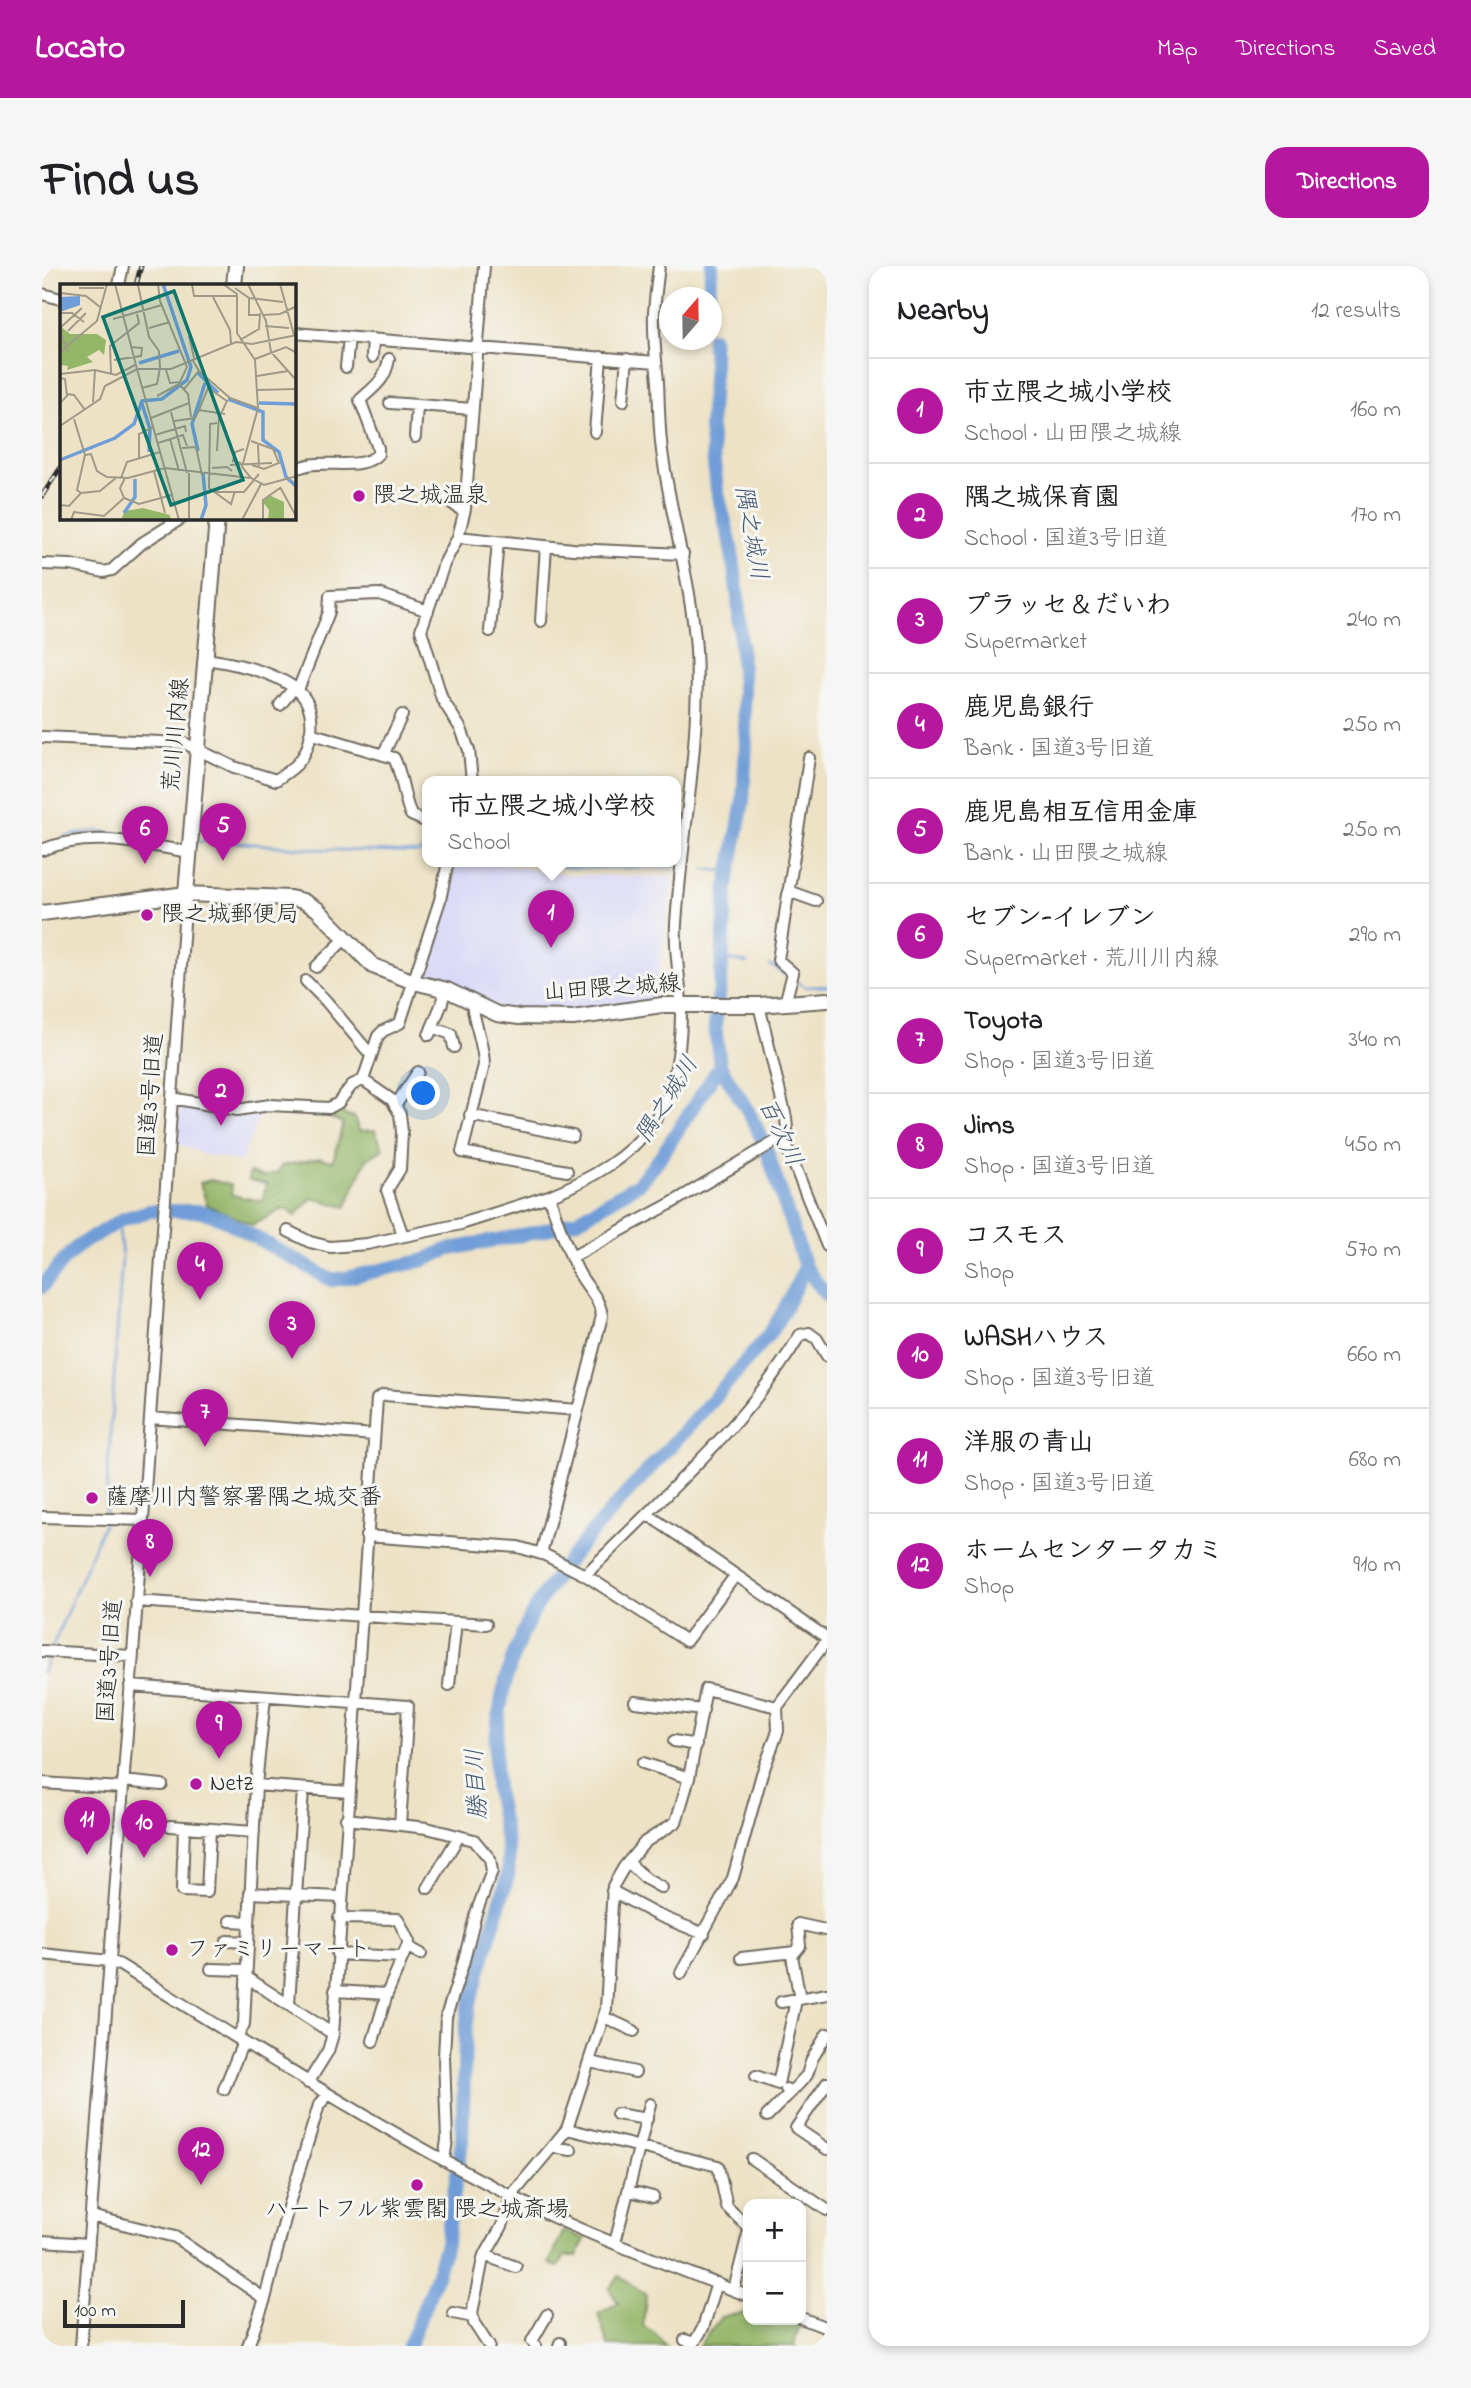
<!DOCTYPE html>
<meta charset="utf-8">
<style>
body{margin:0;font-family:"Indie Flower","Klee One",sans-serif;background:#f6f6f6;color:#202124}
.controls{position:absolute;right:21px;bottom:21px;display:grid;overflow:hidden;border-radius:14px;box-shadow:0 4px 10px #0003}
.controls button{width:63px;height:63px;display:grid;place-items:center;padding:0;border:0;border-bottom:2px solid #e0e0e0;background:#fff;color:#202124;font:35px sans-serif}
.compass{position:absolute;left:617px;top:21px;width:63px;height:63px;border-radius:50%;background:#fff;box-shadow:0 4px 10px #0003;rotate:20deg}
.scale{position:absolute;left:21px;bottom:18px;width:122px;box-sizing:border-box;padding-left:7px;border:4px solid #2b2b2b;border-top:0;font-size:19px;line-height:24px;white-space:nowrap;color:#2b2b2b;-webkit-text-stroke:5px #f6f6f2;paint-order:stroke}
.you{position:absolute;left:382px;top:828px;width:24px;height:24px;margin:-18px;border:5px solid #fff;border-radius:50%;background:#1a73e8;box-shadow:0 0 0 10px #1a73e833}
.badge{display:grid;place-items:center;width:46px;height:46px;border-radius:50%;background:#b5179e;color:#fff;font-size:23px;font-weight:700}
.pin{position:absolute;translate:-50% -58px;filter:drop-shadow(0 2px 4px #0008)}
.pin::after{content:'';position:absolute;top:37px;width:24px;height:21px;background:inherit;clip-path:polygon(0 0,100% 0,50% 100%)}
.popup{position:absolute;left:380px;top:510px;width:259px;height:91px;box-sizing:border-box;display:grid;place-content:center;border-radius:14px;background:#fff;filter:drop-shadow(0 2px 5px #0005);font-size:23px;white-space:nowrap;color:#757577}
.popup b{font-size:26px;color:#202124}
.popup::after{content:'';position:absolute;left:50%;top:100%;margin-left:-14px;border:14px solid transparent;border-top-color:#fff}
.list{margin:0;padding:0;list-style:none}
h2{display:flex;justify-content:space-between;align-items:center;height:91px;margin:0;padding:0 28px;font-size:30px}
h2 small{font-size:23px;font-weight:400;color:#757577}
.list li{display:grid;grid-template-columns:46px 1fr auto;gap:21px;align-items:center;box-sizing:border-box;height:105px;padding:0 28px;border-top:2px solid #e0e0e0}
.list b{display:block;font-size:26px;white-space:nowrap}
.list p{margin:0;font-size:23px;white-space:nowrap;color:#757577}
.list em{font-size:23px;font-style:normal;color:#757577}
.map{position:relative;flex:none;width:785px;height:2080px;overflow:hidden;border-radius:21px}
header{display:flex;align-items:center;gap:42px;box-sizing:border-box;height:98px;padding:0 35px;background:#b5179e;color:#fff}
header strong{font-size:33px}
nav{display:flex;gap:38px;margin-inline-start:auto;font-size:24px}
.intro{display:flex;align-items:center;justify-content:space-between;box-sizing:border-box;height:168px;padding:0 42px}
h1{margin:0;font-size:49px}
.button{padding:18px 32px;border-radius:21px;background:#b5179e;color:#fff;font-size:24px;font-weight:700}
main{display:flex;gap:42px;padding:0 42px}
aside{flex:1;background:#fff;border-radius:21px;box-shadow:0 4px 10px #0003}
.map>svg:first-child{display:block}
.built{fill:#d8d7f8}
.forest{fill:#94b669;stroke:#60704a;stroke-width:2}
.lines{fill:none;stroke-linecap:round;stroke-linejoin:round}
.stream{stroke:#6f9dd7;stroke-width:2.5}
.river{stroke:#6f9dd7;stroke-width:14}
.minor-casing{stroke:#6f6b61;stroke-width:14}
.major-casing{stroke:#6f6b61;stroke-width:18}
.minor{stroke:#fff;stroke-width:10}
.major{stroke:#fff;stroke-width:14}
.rail-casing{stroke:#2b2b2b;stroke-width:5}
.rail{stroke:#f6f6f2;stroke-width:2.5;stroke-dasharray:8;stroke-linecap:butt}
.poi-dot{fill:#b5179e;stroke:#f6f6f2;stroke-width:2.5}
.labels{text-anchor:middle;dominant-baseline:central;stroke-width:6;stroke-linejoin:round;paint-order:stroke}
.poi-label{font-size:23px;fill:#2b2b2b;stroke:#f6f6f2;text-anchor:start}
.street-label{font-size:23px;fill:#2b2b2b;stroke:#f6f6f2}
.water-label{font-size:24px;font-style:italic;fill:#465970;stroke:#f6f6f2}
.inset-river{fill:none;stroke:#6f9dd7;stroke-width:3.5}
.inset-road{fill:none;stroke:#9f9987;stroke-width:2}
.view{fill:#0f766e;fill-opacity:0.15;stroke:#0f766e;stroke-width:3.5}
.inset-edge{fill:none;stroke:#2b2b2b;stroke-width:3.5}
</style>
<header>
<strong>Locato</strong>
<nav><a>Map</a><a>Directions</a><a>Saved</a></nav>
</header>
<div class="intro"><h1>Find us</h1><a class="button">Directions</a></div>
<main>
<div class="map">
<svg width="785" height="2080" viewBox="0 0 785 2080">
<rect width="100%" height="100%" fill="#f6f6f2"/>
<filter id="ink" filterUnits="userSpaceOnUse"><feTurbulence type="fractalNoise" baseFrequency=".0143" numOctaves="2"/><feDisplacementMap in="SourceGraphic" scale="14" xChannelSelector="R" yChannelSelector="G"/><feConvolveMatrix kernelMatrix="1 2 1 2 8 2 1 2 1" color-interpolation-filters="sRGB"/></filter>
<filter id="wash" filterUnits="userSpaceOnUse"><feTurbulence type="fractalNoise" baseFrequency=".00686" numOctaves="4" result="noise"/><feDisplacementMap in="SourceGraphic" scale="28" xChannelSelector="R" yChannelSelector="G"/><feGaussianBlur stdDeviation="1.57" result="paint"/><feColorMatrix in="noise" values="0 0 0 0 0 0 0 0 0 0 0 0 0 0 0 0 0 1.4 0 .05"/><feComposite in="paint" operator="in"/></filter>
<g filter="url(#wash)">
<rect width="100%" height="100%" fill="#ede2c5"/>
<!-- built -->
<path class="built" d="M415 596H460L471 601 532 609 631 611 613 732 565 744 503 747 461 743 404 720 386 716Z
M138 837 219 845 199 896 160 888 135 877Z"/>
<!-- forest -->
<path class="forest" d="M301 837V849L312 851 317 865 333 864 341 883 324 894 304 941 270 932 253 950 243 942 210 959 165 939 158 917 169 914 189 919 190 929 220 935 225 918 206 914 208 906 221 911 236 906 239 900 278 892 291 895 301 857 288 852 289 844Z
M522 1964 543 1973 535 1990H523L516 2001 507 1998Z
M577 2010 604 2029 601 2060 613 2067 624 2080H566L556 2048 576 2037 567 2023Z
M706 2046V2054H743L757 2059 752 2079 753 2080H657L679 2051Z"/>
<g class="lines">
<!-- stream -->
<path class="stream" d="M19 573C44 563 62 564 88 571
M153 577 167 574 271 583 377 587 385 580
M497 596 533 602 632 601
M663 603 688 606
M680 693 705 697
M728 699 747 711
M752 715 764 721 785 720
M63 1251 80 990 76 956
M9 1384 62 1257
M0 1406 7 1390"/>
<!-- river -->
<path class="river" d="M666 32 670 0
M678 800 706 845 723 879 763 1001 785 1030
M0 1021 19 997 37 979 81 953 107 945H159L179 952 289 1014 303 1012 383 994 404 984 495 966 536 954 596 918 617 893 678 800 673 760 679 713 685 620 701 536 704 476 696 331 689 280 675 224 668 163 672 98 670 72
M367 2080 393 2013 404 1977 420 1876 423 1771 427 1740 466 1610C469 1579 457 1550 454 1520 451 1484 456 1445 465 1410 485 1335 536 1281 587 1225 624 1185 662 1145 697 1103 709 1089 722 1076 731 1062 744 1043 753 1022 763 1001"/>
</g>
</g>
<g filter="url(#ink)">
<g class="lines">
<!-- minor casing -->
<g class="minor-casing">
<path id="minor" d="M77 19 81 0
M0 28 19 33
M252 67 614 96
M330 91 331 73
M304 101 307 71
M581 135 585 93
M348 137 431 143
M553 166 559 91
M373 171 375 139
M252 203C259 201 267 198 274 198 292 196 323 203 336 188V182L318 134C333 120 343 115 347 93
M403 232 422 246
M416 271 531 283 641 288
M0 298 29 299 62 306 70 304 100 277 140 252
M499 355 504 280
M448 365 456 275
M256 424 287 346 288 330 337 328 386 345
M238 439 252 422
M268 467 352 492C361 510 361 531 369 549L385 556
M0 471 142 477 192 501 234 514C241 509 250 504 256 497 272 479 276 441 255 424 233 406 191 397 164 393
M341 489 360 449
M430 516 427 484 419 463 400 433 379 364 402 298 416 271 423 243 442 0
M0 584C49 564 97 578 147 586
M746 625 774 635
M274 701 304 672
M264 715 284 735 329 789
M430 737C432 758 442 778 442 799L420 886 525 905
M743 737 751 707 736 694 767 492
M390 761 409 768 412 781
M387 769 400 737 403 723
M321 814 350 834 358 848 360 866 358 903 345 924 361 970
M130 832 195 844 228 839 287 842 296 837 310 819 321 814 336 770 341 765 358 757 398 634 406 596
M353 840 376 806
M428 849 531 870
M741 871 785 980
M246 965 268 976 288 981 325 978 419 958 507 930
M530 991 628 938 741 871 745 863 744 852 717 739
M108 1152 332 1169
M605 1248C661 1192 717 1138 758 1069L767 1067 775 1073 785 1090
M0 1251 101 1254
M324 1270 476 1281 503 1289 543 1309 605 1248 785 1372
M499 1288 560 1050C558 1032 545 1022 537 1007 524 983 516 956 507 930 600 892 640 846 639 743 639 715 632 687 634 658 640 567 659 475 654 383 649 316 629 252 620 185 617 162 617 139 616 116 614 94 611 70 612 47 613 32 615 16 617 0
M543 1309 644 1375 693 1310
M94 1335 414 1356 407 1419
M414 1356 444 1358
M0 1385 90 1390
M88 1420 366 1440 358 1559
M593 1436 661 1444
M632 1475 654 1479
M601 1497 647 1512
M81 1515 120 1519
M0 1517 80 1522
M214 1519 307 1526
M304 1553 385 1562 432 1574 448 1593 450 1605 434 1647 421 1698 404 1751 402 1791 405 1874 402 1894
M128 1560 212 1566
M142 1561 140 1625 165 1626 168 1563
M586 1596 604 1613 620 1622
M386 1622 417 1570
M570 1625 613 1648 662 1668
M208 1627 299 1631
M297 1652 356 1653 367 1676 345 1728 331 1775
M188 1655 207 1656
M185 1675 206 1676
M366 1681 379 1688
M0 1688 68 1695 78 1699C219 1787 359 1877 509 1950 573 1980 641 2004 706 2030
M295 1688 361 1691
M699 1692 753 1686
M169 1703 204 1704
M639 1707 691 1612 720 1508 736 1465 735 1441 785 1374
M204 1711 291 1768
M293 1725 345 1728
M758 1733 750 1690 758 1680 756 1658 783 1664
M739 1736 785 1728
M247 1738 261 1523
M562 1751 592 1765
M195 1772 202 1758 214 1519 223 1431
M548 1796 593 1806
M714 1810 736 1818 754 1734
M266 1817 286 1785 291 1768 335 1133 342 1129 536 1144
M785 1817 754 1862 785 1883
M182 1823 201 1776
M749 1826 765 1809 770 1793 785 1768
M575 1848 605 1853
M725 1850 749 1826 744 1823
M525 1863 676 1900 685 1941 706 1961
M511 1881 529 1884
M710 1893 785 1944
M588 1925 611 1931
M49 1950 133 1971 223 2033
M0 1975 47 1978
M573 1977 608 1838
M442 1989 474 2001
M692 2024 706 1968
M411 2047 431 2051
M759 2052 785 2062
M643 2074 652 2077 661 2062 675 2017
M39 2080 101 1254 144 628
M206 2080 223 2033 246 1941 277 1839 286 1829
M447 2080 432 2057 430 2047 441 1993 460 1960 470 1929 525 1863 564 1743 571 1620 582 1601 603 1576 634 1556 647 1512 664 1423 735 1441
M494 2080 490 2075 505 2049
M517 2080 518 2077"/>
</g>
<!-- major casing -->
<g class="major-casing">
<path id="major" d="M192 19 194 0
M144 628 175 252
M0 647 144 628 248 632 261 635 275 643 331 700 372 716 405 724 455 748 477 751 531 752 620 739H717L785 734"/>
</g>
<!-- minor -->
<use href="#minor" class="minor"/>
<!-- major -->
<use href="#major" class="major"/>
<!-- rail casing -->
<g class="rail-casing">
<path id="rail" d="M94 19 99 0
M0 230 19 201"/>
</g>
<!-- rail -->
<use href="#rail" class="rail"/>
</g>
</g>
<!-- markers -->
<g class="poi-dot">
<circle cx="317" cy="230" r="7"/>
<circle cx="105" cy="649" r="7"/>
<circle cx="50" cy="1232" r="7"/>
<circle cx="154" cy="1518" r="7"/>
<circle cx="130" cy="1684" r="7"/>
<circle cx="375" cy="1919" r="7"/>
</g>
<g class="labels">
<!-- poi labels -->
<g class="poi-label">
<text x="331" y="230">隈之城温泉</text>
<text x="119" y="649">隈之城郵便局</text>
<text x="64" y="1232">薩摩川内警察署隅之城交番</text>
<text x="168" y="1518">Netz</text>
<text x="144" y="1684">ファミリーマート</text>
<text x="375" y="1944" text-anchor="middle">ハートフル紫雲閣 隈之城斎場</text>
</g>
<!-- street labels -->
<g class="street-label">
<text transform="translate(135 469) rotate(-85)">荒川川内線</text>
<text transform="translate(570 723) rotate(-4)">山田隈之城線</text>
<text transform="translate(110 829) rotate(-86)">国道3号旧道</text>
<text transform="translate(69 1395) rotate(-86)">国道3号旧道</text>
</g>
<!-- water labels -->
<g class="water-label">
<text transform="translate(708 267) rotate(80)">隅之城川</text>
<text transform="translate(626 834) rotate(-58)">隅之城川</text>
<text transform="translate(737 867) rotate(65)">百次川</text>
<text transform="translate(436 1518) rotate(-93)">勝目川</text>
</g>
</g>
<!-- overview -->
<g transform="translate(18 18)">
<rect width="236" height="236" fill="#ede2c5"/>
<path d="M0 42 10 50H37L46 56 44 71 39 66 27 73 33 78 7 86 8 82 0 81ZM209 211 224 218V236H208L209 226 203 218ZM83 224 110 231 111 236H61L65 227Z" fill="#94b669"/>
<path d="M20 12V21L0 28V13Z" fill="#6f9dd7"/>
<path class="inset-river" d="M79 79 119 67M137 88 158 109M168 115 203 128V156L219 168 226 193 237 203M81 117 90 145 89 168M199 119 237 120M138 167 132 140 145 99M0 176 55 154 74 140 82 117 102 115 127 96 131 83 103 0M64 229 75 213V195M141 236 146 221 143 189"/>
<path class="inset-road" d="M55 0 77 85M98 0 100 17 127 83 119 100 128 110 131 133M132 0 134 12H177M163 0 177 10V49L195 76 198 124 182 183 191 194 204 201 237 192M188 0 206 37 211 68 237 97M220 0 234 51M78 1 89 53 99 67 100 84 97 100 82 104M19 4H44M175 4 189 14 223 18M0 9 26 12 40 23M153 13 170 46 171 60M189 14V31H199M0 29H12L24 38M203 31 220 30 237 22M53 35 102 21M205 42 229 44M0 44 22 24M89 44 110 38M0 47 8 68M8 47 26 29M129 52 134 74M180 56 199 45 200 29M0 68 37 37 47 0M195 75 226 63 237 69M54 76 81 72 82 64 71 63M77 85 119 236M106 86 110 99 120 98M139 87 170 114 198 124M51 89 50 62 79 39 77 30M0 90 35 86 56 91 75 81M197 92 228 87M0 94 5 95 7 112 0 119M124 105 139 87 133 77M197 106 237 105M7 110 14 111 25 126M97 112 119 100M33 118 35 86M139 126 148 104 167 117 161 130M111 128 127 189M91 134 129 119M14 135 25 171 17 206 21 209M114 137 135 134 139 126 165 130M157 139 150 140 149 204 171 220 175 207M0 142 40 115 45 102 77 85H111L176 58 192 60 237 51M95 151 125 142 126 148M110 155 119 187M191 157 213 165 219 179 204 185 192 181M98 159 123 151 127 162M198 161 199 182M122 164 136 163 142 191M157 167 159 131M25 171 31 170 37 187 47 193 68 194 105 184 190 194M79 174V150L93 143M181 179 173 177 175 168 184 165M170 181 212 179M152 184 167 183 172 187M94 187 105 229M61 194 67 178 100 168M220 203 237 234M154 208H184L199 190M64 214 79 220 112 211M64 214 60 204 65 194M0 221 9 222 21 209 40 207 57 193M129 234V189M11 236 14 228 44 232 64 214M182 236 201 200M203 236V216L220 204"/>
<path class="view" d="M114 7 183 196 111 221 43 33Z"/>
<rect width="236" height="236" class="inset-edge"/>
</g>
</svg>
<div class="controls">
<button>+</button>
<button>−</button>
</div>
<svg class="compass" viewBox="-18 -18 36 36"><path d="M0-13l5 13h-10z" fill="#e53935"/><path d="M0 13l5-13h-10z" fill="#757577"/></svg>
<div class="scale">100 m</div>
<div class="you"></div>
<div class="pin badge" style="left:509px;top:682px">1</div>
<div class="popup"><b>市立隈之城小学校</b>School</div>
<div class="pin badge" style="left:179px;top:860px">2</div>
<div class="pin badge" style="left:250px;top:1093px">3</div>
<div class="pin badge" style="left:158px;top:1034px">4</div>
<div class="pin badge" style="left:181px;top:595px">5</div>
<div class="pin badge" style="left:103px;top:598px">6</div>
<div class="pin badge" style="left:163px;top:1181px">7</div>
<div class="pin badge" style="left:108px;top:1311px">8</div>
<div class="pin badge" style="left:177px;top:1493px">9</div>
<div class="pin badge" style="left:102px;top:1592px">10</div>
<div class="pin badge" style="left:45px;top:1589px">11</div>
<div class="pin badge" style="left:159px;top:1919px">12</div>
</div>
<aside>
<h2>Nearby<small>12 results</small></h2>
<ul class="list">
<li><span class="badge">1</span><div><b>市立隈之城小学校</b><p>School · 山田隈之城線</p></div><em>160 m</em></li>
<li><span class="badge">2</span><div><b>隅之城保育園</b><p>School · 国道3号旧道</p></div><em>170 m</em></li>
<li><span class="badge">3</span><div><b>プラッセ＆だいわ</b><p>Supermarket</p></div><em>240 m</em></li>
<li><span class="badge">4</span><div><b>鹿児島銀行</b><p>Bank · 国道3号旧道</p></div><em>250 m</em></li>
<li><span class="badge">5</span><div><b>鹿児島相互信用金庫</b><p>Bank · 山田隈之城線</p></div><em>250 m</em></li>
<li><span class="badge">6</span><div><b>セブン-イレブン</b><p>Supermarket · 荒川川内線</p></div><em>290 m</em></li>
<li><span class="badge">7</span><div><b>Toyota</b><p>Shop · 国道3号旧道</p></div><em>340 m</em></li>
<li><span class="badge">8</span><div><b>Jims</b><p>Shop · 国道3号旧道</p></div><em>450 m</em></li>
<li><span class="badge">9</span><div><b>コスモス</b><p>Shop</p></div><em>570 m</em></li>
<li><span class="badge">10</span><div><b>WASHハウス</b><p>Shop · 国道3号旧道</p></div><em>660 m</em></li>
<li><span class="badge">11</span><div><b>洋服の青山</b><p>Shop · 国道3号旧道</p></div><em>680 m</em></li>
<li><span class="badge">12</span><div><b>ホームセンタータカミ</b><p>Shop</p></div><em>910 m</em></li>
</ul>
</aside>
</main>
